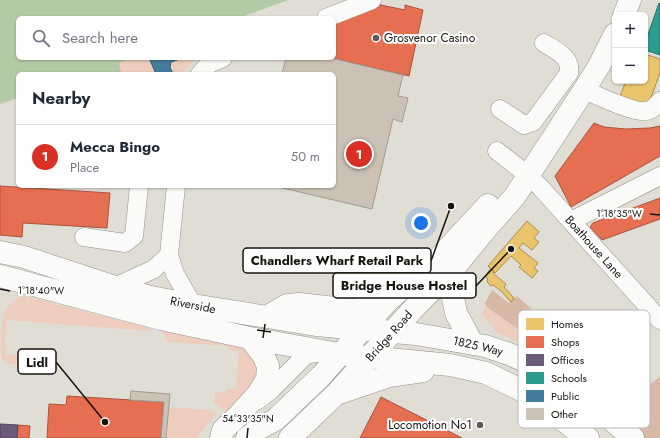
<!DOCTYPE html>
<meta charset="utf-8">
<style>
body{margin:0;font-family:Jost,sans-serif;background:#f2f2f3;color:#1f2937}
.controls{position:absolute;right:12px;top:12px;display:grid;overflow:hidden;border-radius:6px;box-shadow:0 1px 3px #0004}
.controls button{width:36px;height:36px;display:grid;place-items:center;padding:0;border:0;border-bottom:1px solid #e0e1e3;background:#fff;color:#1f2937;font:20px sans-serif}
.you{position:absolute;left:421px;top:223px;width:14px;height:14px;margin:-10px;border:3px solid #fff;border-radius:50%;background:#1a73e8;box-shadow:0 0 0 6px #1a73e833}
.badge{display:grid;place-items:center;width:26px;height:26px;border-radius:50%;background:#d93025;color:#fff;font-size:13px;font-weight:700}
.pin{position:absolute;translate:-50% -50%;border:2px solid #fff;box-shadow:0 1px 4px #0006}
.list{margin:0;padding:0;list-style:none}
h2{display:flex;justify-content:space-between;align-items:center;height:52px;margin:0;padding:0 16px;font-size:17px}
h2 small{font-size:13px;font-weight:400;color:#747a83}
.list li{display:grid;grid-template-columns:26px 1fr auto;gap:12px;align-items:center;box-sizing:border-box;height:64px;padding:0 16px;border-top:1px solid #e0e1e3}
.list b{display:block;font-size:15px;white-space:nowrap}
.list p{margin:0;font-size:13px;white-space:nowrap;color:#747a83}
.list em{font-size:13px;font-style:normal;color:#747a83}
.icon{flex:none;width:22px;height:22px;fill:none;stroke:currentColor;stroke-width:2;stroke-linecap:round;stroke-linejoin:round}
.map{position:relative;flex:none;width:660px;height:438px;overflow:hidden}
.search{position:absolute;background:#fff;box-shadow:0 1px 3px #0004;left:16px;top:16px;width:320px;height:44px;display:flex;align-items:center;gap:10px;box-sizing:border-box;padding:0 14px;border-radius:6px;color:#747a83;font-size:15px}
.panel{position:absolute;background:#fff;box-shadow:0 1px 3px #0004;left:16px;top:72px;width:320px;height:116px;border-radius:6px}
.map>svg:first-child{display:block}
.green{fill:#eecdbe}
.forest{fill:#dab8a8}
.water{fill:#b2cba6}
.homes{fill:#e9c46a;stroke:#aa8f4e}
.shops{fill:#e76f51;stroke:#a9543d}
.offices{fill:#6d597a;stroke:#53445a}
.schools{fill:#2a9d8f;stroke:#247468}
.public{fill:#457b9d;stroke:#375c72}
.building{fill:#cbc1b5;stroke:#a09c95}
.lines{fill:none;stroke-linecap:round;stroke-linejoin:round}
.minor-casing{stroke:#95928c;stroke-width:19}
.major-casing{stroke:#95928c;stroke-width:23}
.minor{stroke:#fafaf9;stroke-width:18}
.major{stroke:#fafaf9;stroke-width:22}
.ticks{fill:none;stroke:#17140e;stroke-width:1.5}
.poi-dot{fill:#5d5a53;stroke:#fff;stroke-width:1.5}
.labels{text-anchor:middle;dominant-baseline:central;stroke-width:4;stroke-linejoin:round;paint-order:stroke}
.poi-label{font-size:12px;fill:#17140e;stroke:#fff;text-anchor:start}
.street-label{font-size:12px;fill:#17140e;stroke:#fff}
.key{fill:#fff;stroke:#b9b8b7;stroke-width:1}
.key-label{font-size:11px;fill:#17140e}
.ticks-label{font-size:10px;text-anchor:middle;fill:#17140e;stroke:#fff;stroke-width:4;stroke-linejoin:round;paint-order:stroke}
.leader{fill:none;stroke:#17140e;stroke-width:1.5}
.callout-dot{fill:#17140e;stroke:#fff;stroke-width:1.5}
.callout{fill:#fff;stroke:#17140e;stroke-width:1.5}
.callout-label{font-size:13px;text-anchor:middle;font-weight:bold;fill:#17140e}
</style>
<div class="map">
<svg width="660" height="438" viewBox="0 0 660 438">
<rect width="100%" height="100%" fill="#e0ddd4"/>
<!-- green -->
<path class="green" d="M129 58H197L180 74H84Z
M25 296 149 328V331L7 320 4 344 6 345 5 354 28 356V366L8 364 2 359C0 351 1 343 1 334 3 314 4 302 25 296Z
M486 304 502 318 537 341 558 365 523 345 496 332V331L493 330V326L487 321 482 314Z
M161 328 246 348C250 353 257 360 258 366 262 383 237 402 226 413L220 406 214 403 215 392 226 393V389H236L239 351 228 350V346L167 342C167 336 162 333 161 328Z
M168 407 208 410 217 413 196 438H166Z"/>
<!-- forest -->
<path class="forest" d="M492 290 509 303 517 296 573 346 623 403 660 377V438H644L615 412 558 365 537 341 502 318 487 307 485 303Z"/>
<!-- water -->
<path class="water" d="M0 0H288L239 18H18V58H132L119 63 121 72 115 74H95L94 72 88 74H18V98L0 104Z"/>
<!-- homes -->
<path class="homes" d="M645 54 660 59V73L648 106 620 96 626 81H645Z
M527 221 539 232 534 238 539 242 532 250 523 243 519 248 538 263 534 268 538 271 532 278 519 267 521 265 511 256 495 273 488 266Z
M491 268 494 271 493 273 506 284 504 287 514 298 511 302 501 291 493 285 491 286 488 283 487 280 488 279 485 276Z"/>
<!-- shops -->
<path class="shops" d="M376 4 405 10V5L423 10 409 76 331 58H334V19Z
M594 123 604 127 626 129 650 128 660 126V156L571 207 555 176Z
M0 186 110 193 107 228 23 223 22 237 0 235Z
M660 198V219L602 240 590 227 593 223Z
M67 396 164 402 161 438H47L49 404 66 405Z
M381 397 462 438H360Z
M18 425 30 426 29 438H17Z"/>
<!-- offices -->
<path class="offices" d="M0 424 18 425 17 438H0Z"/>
<!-- schools -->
<path class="schools" d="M659 3 660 4V55L645 50V43Z"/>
<!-- public -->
<path class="public" d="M149 58H180V59L171 62 170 67 173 74H156Z"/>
<!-- building -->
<path class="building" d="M286 58H331L403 75 398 96 408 98 402 122 393 119 372 209 274 186H334V74H282Z
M131 391 170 394 166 438H161L164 402 130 400Z"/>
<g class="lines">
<!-- minor casing -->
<g class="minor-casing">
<path id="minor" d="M326 18 372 0
M200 74 209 64 223 58
M584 90C597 95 633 113 645 111 651 111 656 106 660 101
M500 109 524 125 533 122 569 73C572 57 555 50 544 43
M497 151 528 175 541 188 660 320
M176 186 169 255 175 274 193 305
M571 221 660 176
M84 237 125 243 134 236 139 186
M115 287 154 269 169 255
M258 400 271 390 306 355 315 353H324"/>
</g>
<!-- major casing -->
<g class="major-casing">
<path id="major" d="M624 15 630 0
M0 252 24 257 115 287 151 297 193 305 316 325 416 334 485 346 509 354 540 368 575 389 633 438
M453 269 452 293 456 313 472 343
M0 276 161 319 250 338 339 354 450 365 486 373 529 394 581 434 588 438
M268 316 287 305 299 304 353 310 385 304
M339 393 389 376 423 371
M221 438 223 430 239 415 258 394 267 379 268 366 263 355 250 338
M247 438 258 429 275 420 321 376 385 304 414 277 435 262 488 205
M290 438 336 394 416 306 453 269 486 229 515 196 584 90 599 66 615 34"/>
</g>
<!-- minor -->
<use href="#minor" class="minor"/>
<!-- major -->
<use href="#major" class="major"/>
</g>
<!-- ticks -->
<path class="ticks" d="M650 214 660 215M0 289 10 291M257 330 271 332M263 338 265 324M247 438 248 428"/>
<!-- markers -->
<g class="poi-dot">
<circle cx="376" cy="38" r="4"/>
<circle cx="480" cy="425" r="4"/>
</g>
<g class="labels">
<!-- poi labels -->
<g class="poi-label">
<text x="384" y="38">Grosvenor Casino</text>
<text x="472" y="425" text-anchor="end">Locomotion No1</text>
</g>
<!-- street labels -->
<g class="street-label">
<text transform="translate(594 247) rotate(48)">Boathouse Lane</text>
<text transform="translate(193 305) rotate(11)">Riverside</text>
<text transform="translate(389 336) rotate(-48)">Bridge Road</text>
<text transform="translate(478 346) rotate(13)">1825 Way</text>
</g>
</g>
<!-- legend -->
<rect x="518" y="310" width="132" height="118" rx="6" class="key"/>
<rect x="526" y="318" width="18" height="12" fill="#e9c46a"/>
<rect x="526" y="336" width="18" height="12" fill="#e76f51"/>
<rect x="526" y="354" width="18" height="12" fill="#6d597a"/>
<rect x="526" y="372" width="18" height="12" fill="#2a9d8f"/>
<rect x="526" y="390" width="18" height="12" fill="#457b9d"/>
<rect x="526" y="408" width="18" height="12" fill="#cbc1b5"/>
<g class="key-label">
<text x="551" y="328">Homes</text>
<text x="551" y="346">Shops</text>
<text x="551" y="364">Offices</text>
<text x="551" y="382">Schools</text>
<text x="551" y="400">Public</text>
<text x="551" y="418">Other</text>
</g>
<g class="ticks-label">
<text x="619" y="217">1°18'35"W</text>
<text x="41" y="294">1°18'40"W</text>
<text x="248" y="422">54°33'35"N</text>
</g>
<!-- callouts -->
<path class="leader" d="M451 206L431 261M511 249L476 286M105 422L56 362"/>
<g class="callout-dot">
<circle cx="451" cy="206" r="4"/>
<circle cx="511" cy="249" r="4"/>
<circle cx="105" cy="422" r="4"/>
</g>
<g class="callout">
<rect x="243" y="248" width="188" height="25" rx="4"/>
<rect x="333" y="273" width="143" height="25" rx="4"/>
<rect x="18" y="349" width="38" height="25" rx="4"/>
</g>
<g class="callout-label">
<text x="337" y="265">Chandlers Wharf Retail Park</text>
<text x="404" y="290">Bridge House Hostel</text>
<text x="37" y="367">Lidl</text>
</g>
</svg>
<div class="controls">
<button>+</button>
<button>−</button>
</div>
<div class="you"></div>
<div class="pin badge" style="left:359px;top:154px">1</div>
<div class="search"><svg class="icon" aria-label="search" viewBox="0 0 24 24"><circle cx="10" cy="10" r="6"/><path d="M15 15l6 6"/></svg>Search here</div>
<section class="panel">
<h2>Nearby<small></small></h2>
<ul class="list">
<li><span class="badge">1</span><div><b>Mecca Bingo</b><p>Place</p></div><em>50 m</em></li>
</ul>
</section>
</div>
